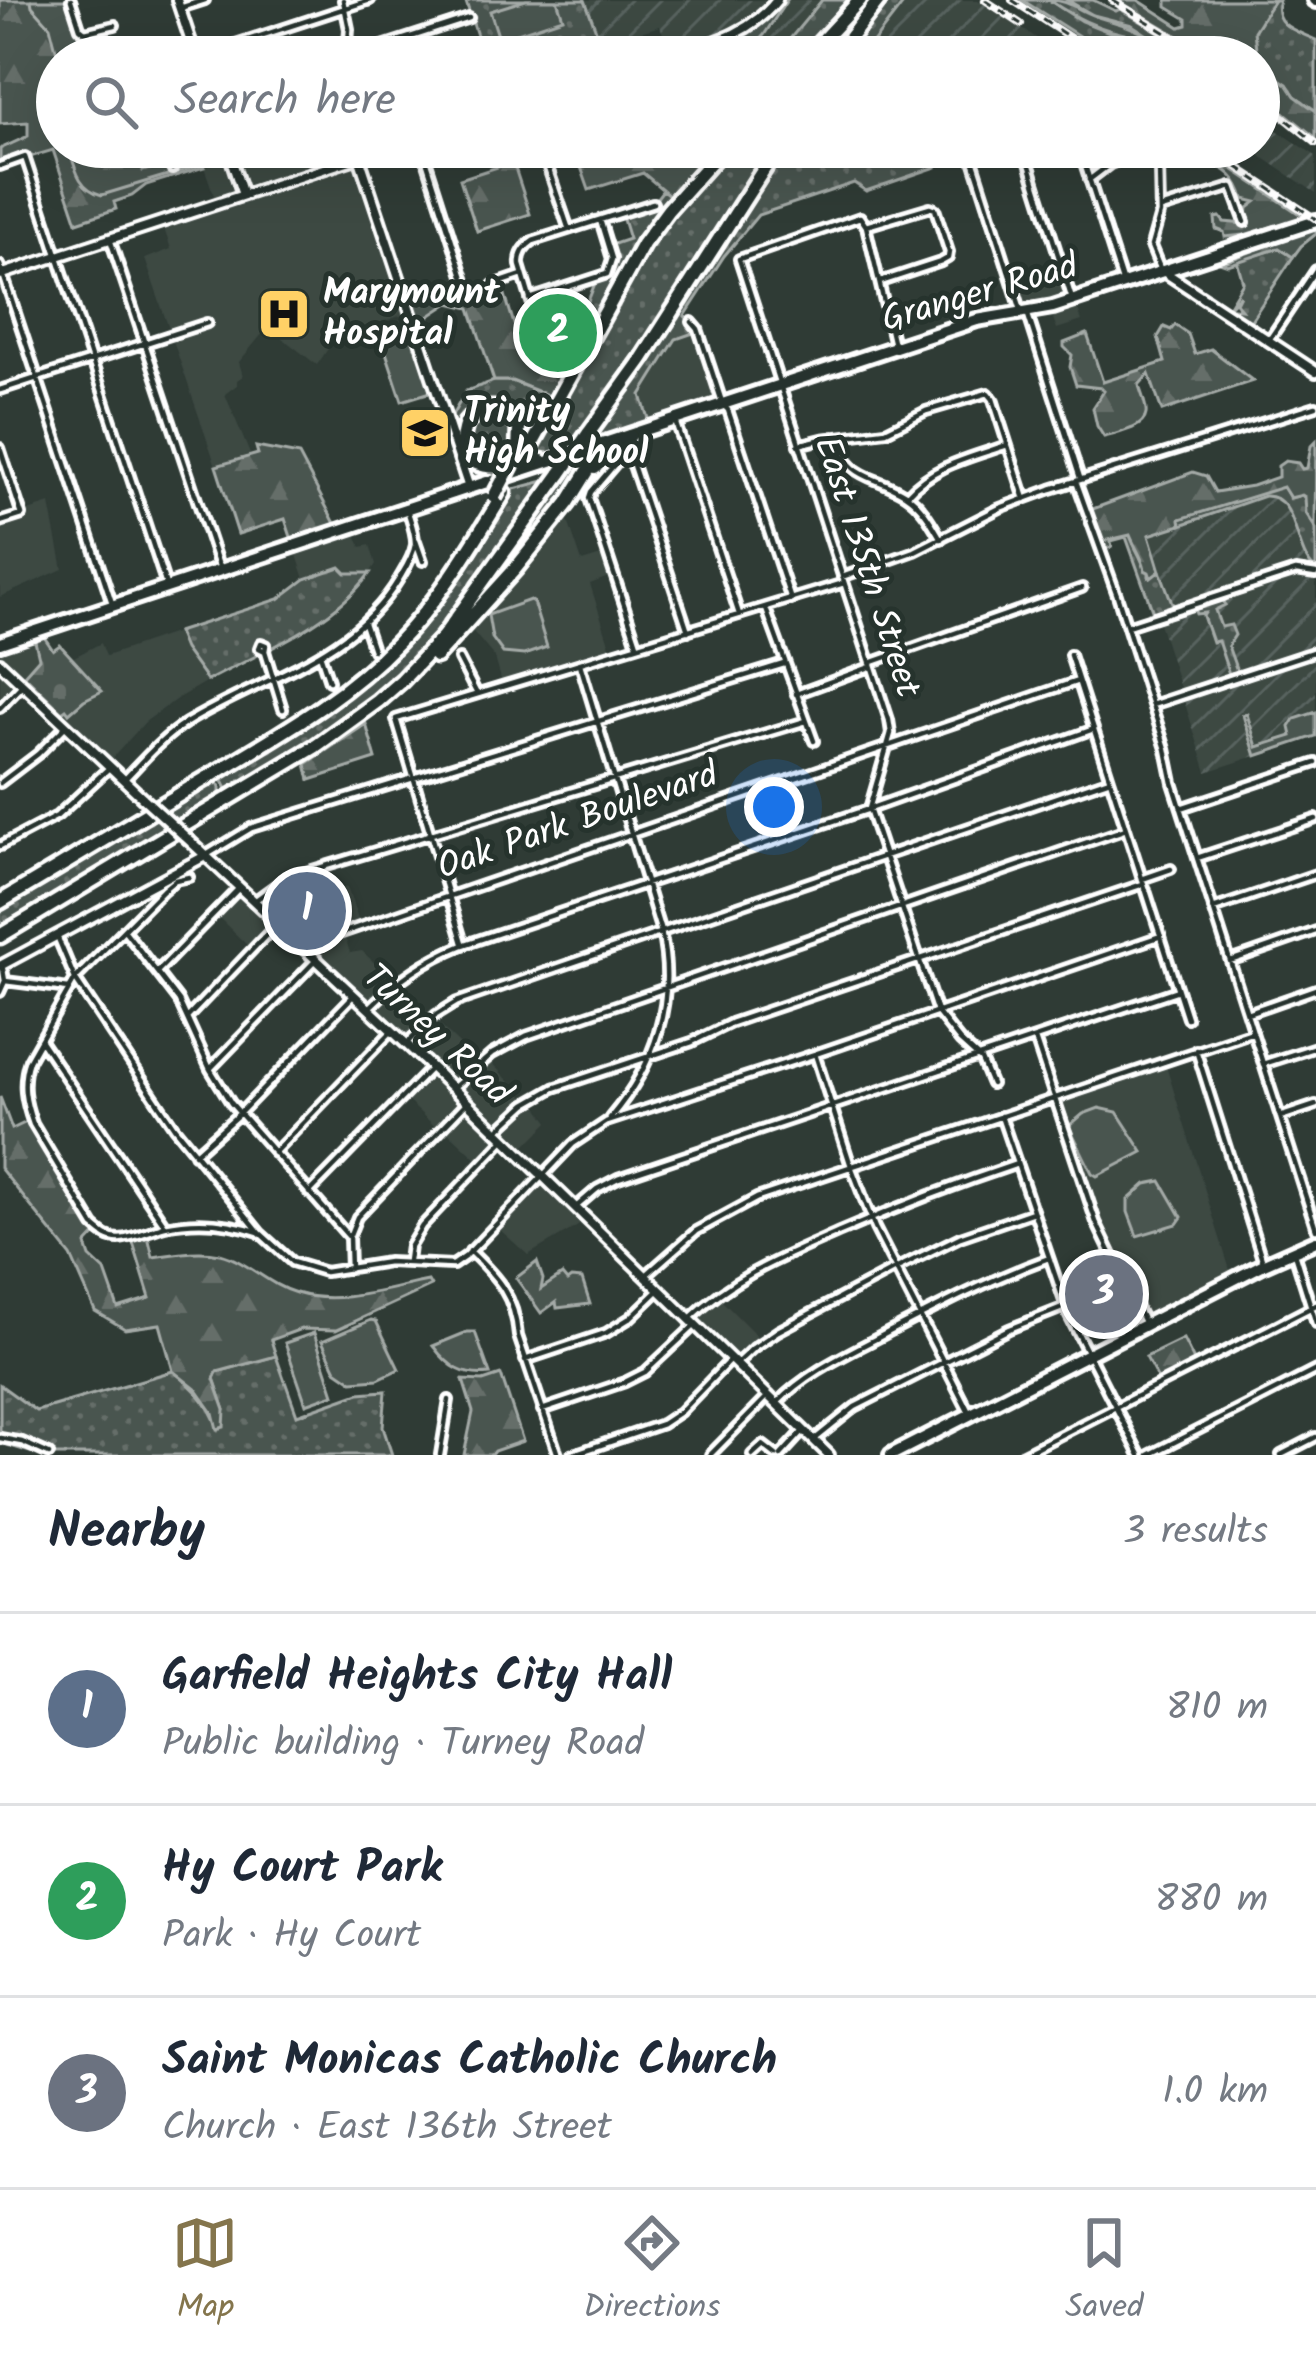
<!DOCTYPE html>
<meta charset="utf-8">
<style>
body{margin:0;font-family:Kalam,sans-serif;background:#f2f2f3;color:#1f2937}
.you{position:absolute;left:774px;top:807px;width:42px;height:42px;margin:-30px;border:9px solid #fff;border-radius:50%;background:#1a73e8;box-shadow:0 0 0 18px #1a73e833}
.badge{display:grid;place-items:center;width:78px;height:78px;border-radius:50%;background:#84754c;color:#fff;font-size:39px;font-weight:700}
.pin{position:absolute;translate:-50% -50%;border:6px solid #fff;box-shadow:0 3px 12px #0006}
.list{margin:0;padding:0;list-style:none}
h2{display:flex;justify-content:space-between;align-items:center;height:156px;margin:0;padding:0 48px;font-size:51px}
h2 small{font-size:39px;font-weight:400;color:#747a83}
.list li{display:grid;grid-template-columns:78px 1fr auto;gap:36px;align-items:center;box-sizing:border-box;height:192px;padding:0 48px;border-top:3px solid #e0e1e3}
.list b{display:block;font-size:45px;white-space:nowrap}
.list p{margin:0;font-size:39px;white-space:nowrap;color:#747a83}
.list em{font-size:39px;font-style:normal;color:#747a83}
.icon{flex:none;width:66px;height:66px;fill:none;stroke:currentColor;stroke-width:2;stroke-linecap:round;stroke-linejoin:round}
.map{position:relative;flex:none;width:1316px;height:1455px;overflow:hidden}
.search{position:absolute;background:#fff;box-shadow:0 12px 48px #0002;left:36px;right:36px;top:36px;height:132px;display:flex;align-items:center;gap:30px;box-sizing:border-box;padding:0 42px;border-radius:66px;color:#747a83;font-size:45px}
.sheet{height:732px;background:#fff}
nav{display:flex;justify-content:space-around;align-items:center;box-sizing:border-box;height:168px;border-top:3px solid #e0e1e3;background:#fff;font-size:33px;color:#747a83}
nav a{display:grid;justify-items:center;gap:6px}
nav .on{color:#84754c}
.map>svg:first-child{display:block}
.built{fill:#3c4842}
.industrial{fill:url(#industrial-furrows)}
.green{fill:url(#green-dots);stroke:#a4aaa7;stroke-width:3}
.forest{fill:url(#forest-firs);stroke:#a4aaa7;stroke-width:3}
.cemetery{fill:url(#cemetery-stones);stroke:#a4aaa7;stroke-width:3}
.pitch{fill:#4a544f;stroke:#a4aaa7;stroke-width:3}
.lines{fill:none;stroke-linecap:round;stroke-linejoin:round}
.stream{stroke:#a9afac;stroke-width:3}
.minor-casing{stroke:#fff;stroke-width:14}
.tertiary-casing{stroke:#fff;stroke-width:16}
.secondary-casing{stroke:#fff;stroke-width:16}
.primary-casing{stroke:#fff;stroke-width:20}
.motorway-casing{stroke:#fff;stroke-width:21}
.minor{stroke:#26332d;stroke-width:4.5}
.tertiary{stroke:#26332d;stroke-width:8}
.secondary{stroke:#26332d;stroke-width:8}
.primary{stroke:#26332d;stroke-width:10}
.motorway{stroke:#26332d;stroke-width:12}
.rail-casing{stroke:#fff;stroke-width:8}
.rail{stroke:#26332d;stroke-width:3;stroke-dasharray:9;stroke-linecap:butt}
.secondary-bridge-casing{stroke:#fff;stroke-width:16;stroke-linecap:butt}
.motorway-bridge-casing{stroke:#fff;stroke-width:21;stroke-linecap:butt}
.secondary-bridge{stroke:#26332d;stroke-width:8}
.motorway-bridge{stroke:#26332d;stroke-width:12}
.labels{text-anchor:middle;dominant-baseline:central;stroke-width:10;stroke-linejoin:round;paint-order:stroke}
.poi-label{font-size:36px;font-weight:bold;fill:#fff;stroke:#26332d;text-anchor:start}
.street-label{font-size:36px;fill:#fff;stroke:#26332d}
</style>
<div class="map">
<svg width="1316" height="1455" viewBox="0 0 1316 1455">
<defs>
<pattern id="industrial-furrows" width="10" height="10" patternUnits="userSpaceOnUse" patternTransform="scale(3)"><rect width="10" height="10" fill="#3c4842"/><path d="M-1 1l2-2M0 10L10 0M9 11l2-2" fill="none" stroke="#59635e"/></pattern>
<pattern id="green-dots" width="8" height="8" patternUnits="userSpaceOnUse" patternTransform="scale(3)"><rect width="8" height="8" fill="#4a544f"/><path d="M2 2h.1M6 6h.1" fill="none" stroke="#656e69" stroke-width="1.8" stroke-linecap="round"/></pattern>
<pattern id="forest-firs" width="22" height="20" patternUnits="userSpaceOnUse" patternTransform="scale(3)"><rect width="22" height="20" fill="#4a544f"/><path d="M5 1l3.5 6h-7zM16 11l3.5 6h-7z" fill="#656e69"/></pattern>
<pattern id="cemetery-stones" width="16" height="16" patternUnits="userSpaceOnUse" patternTransform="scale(3)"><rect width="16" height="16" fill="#4a544f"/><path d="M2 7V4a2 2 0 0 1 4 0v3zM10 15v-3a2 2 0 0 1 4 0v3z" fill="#656e69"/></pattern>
</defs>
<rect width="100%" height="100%" fill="#2f3b35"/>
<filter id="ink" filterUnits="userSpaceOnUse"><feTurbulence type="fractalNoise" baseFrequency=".00833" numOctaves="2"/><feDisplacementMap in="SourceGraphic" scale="24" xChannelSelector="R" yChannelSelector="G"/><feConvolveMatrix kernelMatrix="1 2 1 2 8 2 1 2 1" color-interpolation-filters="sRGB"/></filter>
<g filter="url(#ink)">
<!-- built -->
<path class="built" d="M227 147H251L257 160 298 147 307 174 217 204 204 167 230 158Z
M354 164 406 314 336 337 317 365 268 327 239 362 243 376 237 380V385L225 394 250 454 216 466 145 259 171 249 163 226Z
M1063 268 1082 321 1057 329 1049 308 1022 313 1013 284Z
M699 331 723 405 651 428 641 396 676 338Z
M50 504 63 569 0 597V520Z
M566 515 582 562 607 554 614 575 590 584 612 652 503 686 495 658 470 628Z
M353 526 361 547 370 545 376 564 370 573H346L340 567 305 579 294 546Z
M177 632 184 649 207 681 178 698 145 722 107 764 23 685 4 705 0 702V643L42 634 53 650 60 645 72 658 101 643 106 656Z
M245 884 273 909 347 887 362 931 345 937 350 953 362 951 477 1061 485 1056 527 1100 532 1098 549 1122 523 1148 508 1136 480 1162 446 1130 442 1133 401 1095 427 1067 273 925 251 949 216 915Z
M1166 1066 1230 1270 1145 1316 1106 1240 1059 1102Z
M542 1183 583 1223 528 1255 499 1229Z
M714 1293 759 1338 737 1370 685 1320Z"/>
<!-- industrial -->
<path class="industrial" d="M585 0H777L749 27 671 56 660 26 601 44Z
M787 0H822L774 57H743L763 35Z
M906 0H978L1066 57H862Z
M1259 118 1316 156V193L1247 147H1259Z
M801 147H930L936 167 866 191 854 183 763 213Z
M1316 476V736L1207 772 1132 539 1181 525Z"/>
<!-- green -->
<path class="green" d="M472 0H585L601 44 562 57H484L466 2Z
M822 0H860L807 57H775Z
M887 0H906L862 57H843Z
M1022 0H1049L1081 21 1117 35 1149 40V36L1132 25 1093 15 1067 0H1093L1116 11 1120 9 1201 57H1165L1140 41 1126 57H1112Z
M1274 0H1279C1271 26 1297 31 1316 40V111L1295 96 1287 84 1261 67 1255 49 1254 31Z
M732 147H770L688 278 571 446 540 456 537 450 653 239Z
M785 147H847C850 152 855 161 860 165 878 176 908 159 920 147H930L936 167 866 191 854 183 758 215 724 256 685 316 699 331 676 339 641 395 649 422 590 442 685 307Z
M663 190 669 195 631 248 575 351 543 342 538 324 585 309 597 278C616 270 610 264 608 246L629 239 621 213 653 203Z
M1279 248 1293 257 1250 322 1253 326 1233 312V308L1241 309 1236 303 1240 295 1228 307 1243 282 1237 261Z
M494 381H512L550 396 504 478 469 488 448 423 466 391Z
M589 455 592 461 525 552 465 619 579 458Z
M548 480C500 548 455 622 394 679 345 724 288 756 231 789H227L223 781 226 773C280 741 334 710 380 668 436 617 475 552 514 489Z
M1080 484 1099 541 1130 535C1134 548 1142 557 1145 570L1149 572V577L1160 571 1174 608 1154 615 1126 537 1111 541 1112 547 1102 550Z
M1283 486 1290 498 1302 495 1307 501 1306 513 1316 529V570C1292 552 1300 495 1264 496L1181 525 1179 519Z
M340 567 346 573H370C332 625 263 651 207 681L184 649 177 632 279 599 305 579Z
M1220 598 1225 605 1215 610 1221 627 1231 625 1235 635 1228 646 1237 671 1229 674 1218 641 1212 642 1203 616 1205 613 1196 614 1194 609Z
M214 782 220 786V796L177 822 164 810Z
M154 816 167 828 0 926V908Z
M276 1356 297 1415 359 1393 386 1391 383 1427 392 1455H40L0 1443V1385L36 1411 173 1371C195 1388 209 1403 218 1428L225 1410 214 1378 217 1372Z"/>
<!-- forest -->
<path class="forest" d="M0 0H69L88 57H57V147H123L140 161 143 171 171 163 173 167 201 158 204 167 146 185 132 196 114 202 116 209 77 222 53 150 0 166V149L28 136V122L0 124Z
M777 0H787L764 35 743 57H720L715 42 731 37Z
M1049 0C1071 0 1076 10 1095 16 1116 23 1133 26 1151 38 1113 35 1082 23 1049 0Z
M1117 0H1138L1180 27 1187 25V19L1167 7V0H1274L1254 31 1257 57H1214Z
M1259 63 1264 70 1287 84 1295 96 1316 111V138L1259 92Z
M574 147H714L669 195 643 173 589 190Z
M1200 147 1316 225V234L1301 246 1293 257 1279 248 1228 265 1222 263 1303 231 1288 222 1244 235 1225 237 1224 232 1216 229 1215 218 1220 217 1224 222 1246 224 1248 208 1256 202 1244 199C1240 182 1226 164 1206 165L1199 152 1194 149 1183 150 1181 148Z
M513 162 530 214 477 231 460 179Z
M501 282 517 334 575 351 550 396 512 381H494L470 308 449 303 416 325 410 306 467 288 469 291Z
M1175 325 1188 334 1195 354 1211 349 1253 381 1162 411 1149 374 1139 385C1144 404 1155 418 1133 428 1122 432 1115 435 1104 437L1097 426 1093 408 1104 391 1101 388 1076 385 1070 367 1072 355 1064 347V343L1087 334 1103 382 1165 362 1158 337 1164 327 1171 330Z
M1316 441 1315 527 1306 513 1305 497 1302 495 1290 498 1283 487 1180 519 1181 525 1149 535 1160 571 1151 578 1149 572 1145 570C1143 558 1135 547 1130 535L1100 542 1090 510 1193 472 1206 476 1215 492 1252 486 1278 477V466L1285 461 1298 463 1302 469 1307 468 1311 446Z
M256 447 299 455 339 531 294 546 285 519 238 534 216 466 258 454Z
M1316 712V736L1256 756 1243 715 1247 714 1257 747 1292 736 1290 727 1295 719Z
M366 724 376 759 310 780 306 764Z
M0 1097 12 1129 31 1120 99 1231 86 1245 90 1257 105 1271 118 1308 150 1298 131 1236 147 1232 153 1257C174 1254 199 1249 220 1254 247 1261 268 1285 296 1293 338 1306 386 1289 428 1281L431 1286 336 1330 301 1329 271 1340 276 1356 217 1372 214 1379 225 1410 224 1427 217 1429 213 1413 197 1390 173 1371 160 1324 125 1329 95 1311 71 1256 0 1168Z
M1183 1339 1196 1365 1160 1384 1146 1357Z
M501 1375 523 1441 494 1451 491 1455H464L473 1412 463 1380 483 1381Z"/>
<!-- cemetery -->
<path class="cemetery" d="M42 634 53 650 60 645 102 691 84 700 69 713 66 709 62 712 24 675 39 658 34 637Z"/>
<!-- pitch -->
<path class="pitch" d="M526 0H557L563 18 499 39 490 11Z
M408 321 431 392 402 401 379 331Z
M530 600 533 602 547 647 524 655 503 653 492 638 488 615Z
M1099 1108 1117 1112 1143 1152 1097 1176 1092 1173 1069 1126 1083 1114Z
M1161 1181 1182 1217 1177 1224 1137 1236 1128 1212V1200L1146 1184Z
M537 1262 543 1279 541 1289 562 1275 567 1281 571 1278 582 1279 590 1304 557 1308 556 1302 541 1313 516 1278Z
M371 1320 376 1321 399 1369 378 1379 352 1381 336 1370 322 1341Z
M467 1332H475L490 1374C463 1377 449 1367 433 1346Z
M314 1333 334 1394 306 1404 285 1343Z"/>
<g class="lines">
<!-- stream -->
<path class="stream" d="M31 0 32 6 50 26 58 57
M48 109 45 94 57 82
M56 120 57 122
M69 147C75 168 78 189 102 195L204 164"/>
<!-- minor casing -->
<g class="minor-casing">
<path id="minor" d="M71 0 80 28 85 32 115 25
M343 0 349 29 347 57
M180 8 205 0
M199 56 370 0
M349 57 469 18
M501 57 531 47
M166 147 172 169
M422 147 468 291
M541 147 568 227
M969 147 1022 313
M1024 147 1071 296
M1079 147 1123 284
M1134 147 1153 157 1159 166 1160 214 1151 246 1160 268
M0 166 25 157 167 588
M1089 180 1110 164 1141 152
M1161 209 1232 187 1245 222
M866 226 930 207 935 209 949 252 948 258 941 262 880 282
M110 239 220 569
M0 265 113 606
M493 285 522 275
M530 299 607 274 612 259 600 220
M1027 312 1080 478
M692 322 698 329 723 405 728 410 791 600
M539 328 520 265C519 254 524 247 533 241L653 203
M1269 340 1316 270
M894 345 866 226 860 217 739 259 889 720 891 733 869 809 937 1012 960 1041 981 1060 991 1084
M0 390 207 323
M675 421 739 614
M834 437C853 483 869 472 905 494 922 505 931 522 941 539
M798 445 822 439 886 431 926 411 988 393 993 399 1025 499
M0 448 22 515 0 522
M1076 481 1117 595 1166 749 1173 783 1316 1229
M907 495C934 465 969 458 1007 445
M416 541 423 561
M842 577 915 551 1000 508 1051 489 1316 406
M766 609 814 741
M364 623 373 650
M1127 626 1296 571 1316 574
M261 643 266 645 265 651 259 648Z
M637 644 589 498 591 492 620 458H626L633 465 688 631
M265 651 283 709
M320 654 329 681
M1070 655 1187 1018
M459 659 477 694
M870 663 1082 588
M580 664 661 932C677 1001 655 1065 610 1118
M796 694 870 667
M1152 705 1316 651
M0 708 21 686
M124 780C144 759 162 738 186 723 261 677 351 659 399 579 405 569 413 557 415 545 416 533 410 520 407 509
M0 783 38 754 66 726
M1181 808 1316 763
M0 846 57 816 110 767
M205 856 251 828 784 664
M1197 858 1316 819
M189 877 175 880 163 890 75 979 29 1060C21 1083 25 1102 33 1124L94 1226C102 1233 108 1239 119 1239 134 1238 150 1230 165 1226 197 1219 228 1222 259 1232
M1142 879 1171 869
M253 902 286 878 806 721
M1213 909 1316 874
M125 931 179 1001 210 1069 231 1103 349 1237
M57 936 75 979 174 1127 260 1233 292 1262 325 1272 388 1262 453 1265 466 1256 573 1144 606 1122 815 1054 1161 936
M463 943 396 719 844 583
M301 947 1078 681
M1230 961 1316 931
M158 971 238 889
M5 981 69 989
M0 992 5 981 3 969
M369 1008C398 979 426 960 463 945L869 809 1094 729
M1247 1013 1316 989
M188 1017 277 924
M1035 1039 1096 1222 1145 1324
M41 1041 165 1225
M406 1044 436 1015 457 1002 1110 779
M1196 1050 1263 1262
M815 1054 851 1166 875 1228 969 1412
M1263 1064 1316 1047
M210 1069 315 961
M453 1088 492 1054 526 1036 1126 829
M1001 1116 1069 1316 1140 1455
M1280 1117 1316 1105
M497 1131 526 1104 554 1088 692 1042 731 1023 1143 884
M274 1153 391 1032
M194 1154 240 1113 354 995
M309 1193 431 1068
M576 1207 597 1189 618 1178 1178 990
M470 1251C498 1278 515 1296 518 1336L558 1455
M1295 1256 1316 1323
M408 1261 410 1246 422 1226 503 1141
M350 1269 349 1237 357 1217 465 1104
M645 1276 696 1231 757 1198 1253 1032
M689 1319C737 1274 783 1257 842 1231 900 1206 957 1184 1017 1164
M525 1360 606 1333 630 1318 659 1290
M736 1364 753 1348 778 1331 891 1271 960 1237 1033 1212
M777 1403C808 1371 848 1354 887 1333 941 1305 991 1279 1049 1258
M542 1410 625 1382 645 1372 695 1325
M0 1438 22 1442 49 1454
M814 1440 855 1407 1009 1329 1065 1307
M440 1455 449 1400
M571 1455 662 1424 680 1412 731 1359
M710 1455 769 1395
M752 1455 763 1445 776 1455
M781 1455 804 1430
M1021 1455 1316 1305
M1149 1455 1316 1370
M1281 1455 1316 1437"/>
</g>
<!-- tertiary casing -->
<g class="tertiary-casing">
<path id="tertiary" d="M177 0 196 57
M669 57C709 44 750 35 777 0
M227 147 243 195
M359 157 469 488
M1163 271 1316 372
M0 275 390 147
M0 966 205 856"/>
</g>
<!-- secondary casing -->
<g class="secondary-casing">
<path id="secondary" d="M0 663 143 798
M191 842 434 1070 829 1455"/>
</g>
<!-- primary casing -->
<g class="primary-casing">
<path id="primary" d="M1314 0 1316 1
M0 643 977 320 1053 307 1316 221
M891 1455 1264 1264 1316 1241"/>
</g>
<!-- motorway casing -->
<g class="motorway-casing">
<path id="motorway" d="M807 57 860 0
M835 57 879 0
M588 434 642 359 778 147
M529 450 643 244 668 210 724 147
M518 451 519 428C506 404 483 403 466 423 446 480 511 467 542 461
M595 468 611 449 630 436
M436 656 515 569 568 503 594 461 591 454 580 449
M0 902C71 860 142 817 212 775 278 735 345 698 398 642 441 598 472 545 504 493
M0 936 316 746 378 701 402 680 443 637 561 473"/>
</g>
<!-- minor -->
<use href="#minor" class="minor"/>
<!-- tertiary -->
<use href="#tertiary" class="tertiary"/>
<!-- secondary -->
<use href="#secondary" class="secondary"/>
<!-- primary -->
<use href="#primary" class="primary"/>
<!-- motorway -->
<use href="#motorway" class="motorway"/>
<!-- rail casing -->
<g class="rail-casing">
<path id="rail" d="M985 0 1021 24
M1012 0 1100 57
M1112 0 1206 57
M1259 97 1316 143
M1207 147 1316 219"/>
</g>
<!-- rail -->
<use href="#rail" class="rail"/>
<!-- secondary-bridge casing -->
<g class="secondary-bridge-casing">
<path id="secondary-bridge" d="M143 798 191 842"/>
</g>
<!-- motorway-bridge casing -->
<g class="motorway-bridge-casing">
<path id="motorway-bridge" d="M561 473 588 434
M494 497 518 451"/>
</g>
<!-- secondary-bridge -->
<use href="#secondary-bridge" class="secondary-bridge"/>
<!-- motorway-bridge -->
<use href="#motorway-bridge" class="motorway-bridge"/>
</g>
</g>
<!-- icons -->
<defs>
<g id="hospital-square" transform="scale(2.7)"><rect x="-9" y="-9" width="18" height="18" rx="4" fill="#ffd166" stroke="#26332d"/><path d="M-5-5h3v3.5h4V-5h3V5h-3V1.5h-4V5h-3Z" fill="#111"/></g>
<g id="school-square" transform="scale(2.7)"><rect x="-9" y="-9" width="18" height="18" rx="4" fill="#ffd166" stroke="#26332d"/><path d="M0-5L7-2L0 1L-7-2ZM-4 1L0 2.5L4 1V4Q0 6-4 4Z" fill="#111"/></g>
</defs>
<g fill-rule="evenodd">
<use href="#hospital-square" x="284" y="314"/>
<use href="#school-square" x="425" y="433"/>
</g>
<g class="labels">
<!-- poi labels -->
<g class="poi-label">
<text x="323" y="293">Marymount<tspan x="323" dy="41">Hospital</tspan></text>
<text x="464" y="412">Trinity<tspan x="464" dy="41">High School</tspan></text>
</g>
<!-- street labels -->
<g class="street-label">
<text transform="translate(980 294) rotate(-16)">Granger Road</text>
<text transform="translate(866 567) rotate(72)">East 135th Street</text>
<text transform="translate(578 822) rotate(-19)">Oak Park Boulevard</text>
<text transform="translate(436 1036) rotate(43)">Turney Road</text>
</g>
</g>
</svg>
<div class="you"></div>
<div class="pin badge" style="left:307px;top:911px;background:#5c6f8a">1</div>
<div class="pin badge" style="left:558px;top:333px;background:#2e9e5b">2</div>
<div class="pin badge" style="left:1104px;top:1294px;background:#6b7280">3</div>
<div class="search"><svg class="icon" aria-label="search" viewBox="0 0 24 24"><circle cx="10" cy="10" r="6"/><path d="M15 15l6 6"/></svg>Search here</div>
</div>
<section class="sheet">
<h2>Nearby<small>3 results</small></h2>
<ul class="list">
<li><span class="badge" style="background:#5c6f8a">1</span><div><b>Garfield Heights City Hall</b><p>Public building · Turney Road</p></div><em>810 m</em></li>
<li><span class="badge" style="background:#2e9e5b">2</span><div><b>Hy Court Park</b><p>Park · Hy Court</p></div><em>880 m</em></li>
<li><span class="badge" style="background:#6b7280">3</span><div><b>Saint Monicas Catholic Church</b><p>Church · East 136th Street</p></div><em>1.0 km</em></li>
</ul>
</section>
<nav>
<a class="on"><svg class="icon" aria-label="map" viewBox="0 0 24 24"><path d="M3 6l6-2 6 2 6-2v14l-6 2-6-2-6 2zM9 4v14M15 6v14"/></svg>Map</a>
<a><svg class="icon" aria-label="directions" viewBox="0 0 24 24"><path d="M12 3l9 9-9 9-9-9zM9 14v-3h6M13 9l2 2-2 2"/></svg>Directions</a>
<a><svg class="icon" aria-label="saved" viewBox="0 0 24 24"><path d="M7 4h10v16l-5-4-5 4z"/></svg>Saved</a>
</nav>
